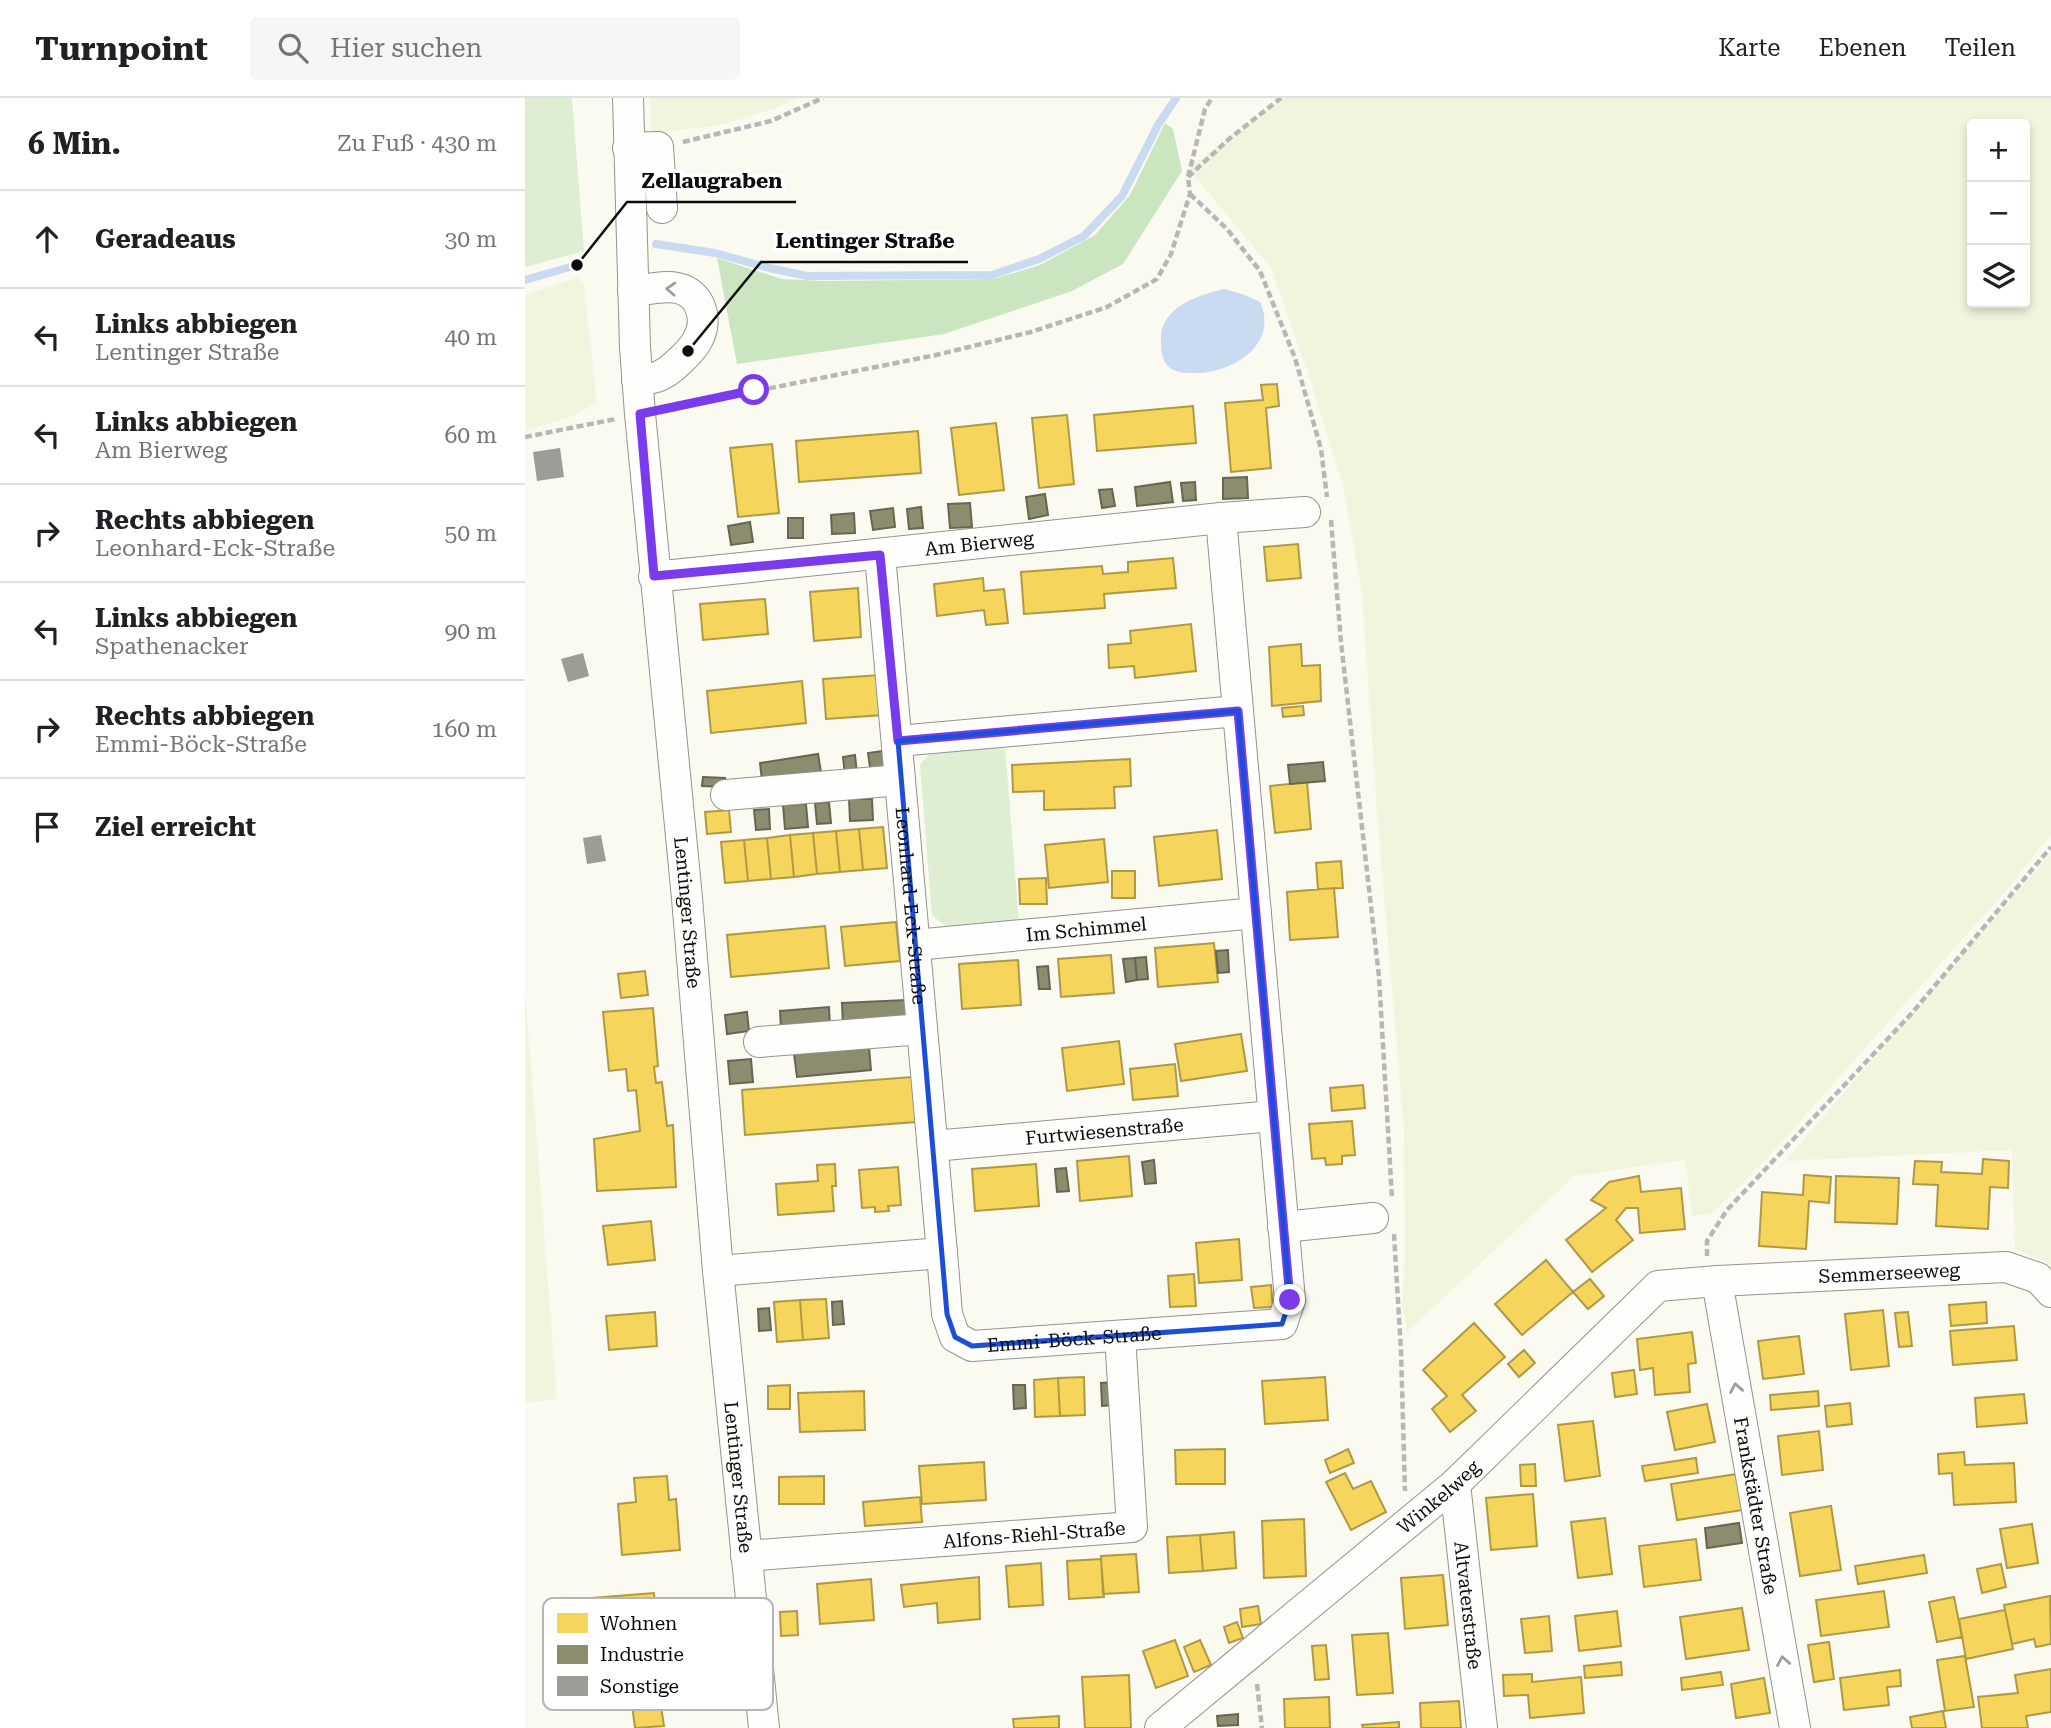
<!DOCTYPE html>
<html lang="de">
<meta charset="utf-8">
<style>
body{margin:0;font-family:"Roboto Serif",serif;background:#f6f6f6;color:#202124}
.controls{position:absolute;right:21px;top:21px;display:grid;overflow:hidden;border-radius:7px;box-shadow:0 4px 10px #0003}
.controls button{width:63px;height:63px;display:grid;place-items:center;padding:0;border:0;border-bottom:2px solid #e0e0e0;background:#fff;color:#202124;font:35px sans-serif}
.stop{position:absolute;width:21px;height:21px;margin:-16px;border:5px solid #7c3aed;border-radius:50%;background:#fff}
.stop.end{background:#7c3aed;border-color:#fff;box-shadow:0 2px 7px #0008}
.list{margin:0;padding:0;list-style:none}
h2{display:flex;justify-content:space-between;align-items:center;height:91px;margin:0;padding:0 28px;font-size:30px}
h2 small{font-size:23px;font-weight:400;color:#757577}
.list li{display:grid;grid-template-columns:46px 1fr auto;gap:21px;align-items:center;box-sizing:border-box;height:98px;padding:0 28px;border-top:2px solid #e0e0e0}
.list b{display:block;font-size:26px;white-space:nowrap}
.list p{margin:0;font-size:23px;white-space:nowrap;color:#757577}
.list em{font-size:23px;font-style:normal;color:#757577}
.icon{flex:none;width:38px;height:38px;fill:none;stroke:currentColor;stroke-width:2;stroke-linecap:round;stroke-linejoin:round}
.map{position:relative;flex:none;width:1526px;height:1630px;overflow:hidden}
header{display:flex;align-items:center;gap:42px;box-sizing:border-box;height:98px;padding:0 35px;background:#fff;border-bottom:2px solid #e0e0e0}
header strong{font-size:33px}
nav{display:flex;gap:38px;margin-inline-start:auto;font-size:24px}
.search{width:490px;height:63px;background:#f6f6f6;display:flex;align-items:center;gap:18px;box-sizing:border-box;padding:0 24px;border-radius:7px;color:#757577;font-size:26px}
main{display:flex}
aside{flex:1;background:#fff}
.map>svg:first-child{display:block}
.farmland{fill:#f2f5de;fill-rule:evenodd}
.green{fill:#ddeed3}
.forest{fill:#cce5c1}
.water{fill:#cadaf1}
.homes{fill:#f6d55c;stroke:#b09944;stroke-width:2}
.industry{fill:#8c8c6e;stroke:#666651;stroke-width:2}
.lines{fill:none;stroke-linecap:round;stroke-linejoin:round}
.stream{stroke:#cadaf1;stroke-width:8}
.building{fill:#9d9c97}
.minor-casing{stroke:#93938f;stroke-width:32}
.path{stroke:#b7b7b6;stroke-width:4.5;stroke-dasharray:7 3.5;stroke-linecap:butt}
.minor{stroke:#fefefd;stroke-width:30}
.oneway{stroke:#9d9d9d}
.route{stroke:#7c3aed;stroke-width:9}
.marked{fill:none;stroke:#1d4ed8;stroke-width:5;stroke-linejoin:round}
.labels{text-anchor:middle;dominant-baseline:central;stroke-width:7;stroke-linejoin:round;paint-order:stroke}
.street-label{font-size:19px;fill:#0c0c0c;stroke:#fff}
.key{fill:#fff;stroke:#b6b6b6;stroke-width:2}
.key-label{font-size:19px;fill:#0c0c0c}
.leader{fill:none;stroke:#0c0c0c;stroke-width:2.5}
.callout-dot{fill:#0c0c0c;stroke:#fff;stroke-width:2.5}
.callout-label{font-size:21px;text-anchor:middle;font-weight:bold;fill:#0c0c0c;stroke:#fff;stroke-width:7;stroke-linejoin:round;paint-order:stroke}
</style>
<header>
<strong>Turnpoint</strong>
<div class="search"><svg class="icon" aria-label="search" viewBox="0 0 24 24"><circle cx="10" cy="10" r="6"/><path d="M15 15l6 6"/></svg>Hier suchen</div>
<nav><a>Karte</a><a>Ebenen</a><a>Teilen</a></nav>
</header>
<main>
<aside>
<h2>6 Min.<small>Zu Fuß · 430 m</small></h2>
<ul class="list">
<li><svg class="icon" aria-label="ahead" viewBox="0 0 24 24"><path d="M12 20V5M6 11l6-6 6 6"/></svg><div><b>Geradeaus</b></div><em>30 m</em></li>
<li><svg class="icon" aria-label="left" viewBox="0 0 24 24"><path d="M17 20v-9H6M10 6l-5 5 5 5"/></svg><div><b>Links abbiegen</b><p>Lentinger Straße</p></div><em>40 m</em></li>
<li><svg class="icon" aria-label="left" viewBox="0 0 24 24"><path d="M17 20v-9H6M10 6l-5 5 5 5"/></svg><div><b>Links abbiegen</b><p>Am Bierweg</p></div><em>60 m</em></li>
<li><svg class="icon" aria-label="right" viewBox="0 0 24 24"><path d="M7 20v-9h11M14 6l5 5-5 5"/></svg><div><b>Rechts abbiegen</b><p>Leonhard-Eck-Straße</p></div><em>50 m</em></li>
<li><svg class="icon" aria-label="left" viewBox="0 0 24 24"><path d="M17 20v-9H6M10 6l-5 5 5 5"/></svg><div><b>Links abbiegen</b><p>Spathenacker</p></div><em>90 m</em></li>
<li><svg class="icon" aria-label="right" viewBox="0 0 24 24"><path d="M7 20v-9h11M14 6l5 5-5 5"/></svg><div><b>Rechts abbiegen</b><p>Emmi-Böck-Straße</p></div><em>160 m</em></li>
<li><svg class="icon" aria-label="arrive" viewBox="0 0 24 24"><path d="M6 21V4h12l-3 4 3 4H6"/></svg><div><b>Ziel erreicht</b></div></li>
</ul>
</aside>
<div class="map">
<svg width="1526" height="1630" viewBox="0 0 1526 1630">
<rect width="100%" height="100%" fill="#fafaf1"/>
<!-- farmland -->
<path class="farmland" d="M125 0H273L253 9 201 26 126 36Z
M758 0H1526V737L1477 797 1242 1060 1186 1116 1167 1118 1160 1062 1049 1078 882 1234 877 1205 880 1159 879 1033 852 713 837 496 819 392 785 281 746 170 663 70ZM1447 26H1500V205H1447Z
M53 179 59 187 72 305 45 319 0 333V197Z
M1526 755V1167L1490 1151 1487 1052 1260 1063Z
M0 892 32 1301 0 1305Z"/>
<!-- green -->
<path class="green" d="M0 0H47L59 153 0 169Z
M480 649 494 824 422 829 407 817 395 667 407 652Z"/>
<!-- forest -->
<path class="forest" d="M640 25 648 31 657 73 598 166 547 193 419 236 212 266 192 160 257 181 297 183 469 181 515 167 570 137 605 97Z"/>
<!-- water -->
<path class="water" d="M699 191 720 197 735 204C754 246 709 274 672 275 664 275 652 275 645 270 638 265 636 254 636 246 633 210 670 198 699 191Z"/>
<!-- homes -->
<path class="homes" d="M752 286 754 308 741 310 746 370 706 374 700 305 738 302 736 287Z
M668 308 671 345 572 353 569 317Z
M542 317 549 386 514 390 507 320Z
M471 325 479 392 434 397 426 330Z
M393 333 396 375 274 384 271 343Z
M247 346 254 415 213 419 205 350Z
M773 446 776 480 742 483 739 449Z
M648 460 651 490 579 496 580 510 499 516 496 474 577 468 578 476 603 474V464Z
M458 480 459 493 479 491 483 525 461 527 459 512 412 518 409 486Z
M333 490 336 539 289 543 285 494Z
M240 501 243 536 178 542 175 506Z
M666 526 671 573 610 580 609 568 584 570 583 547 606 545 605 533Z
M776 546 777 568 795 567 796 603 747 608 744 549Z
M355 577 358 617 301 621 298 581Z
M277 583 281 625 186 635 182 593Z
M778 608 779 617 758 619 757 610Z
M605 661 606 688 589 689 590 710 519 712V693L488 694 487 667Z
M782 684 786 731 750 735 745 688Z
M204 712 206 734 182 736 180 714Z
M358 729 362 770 338 772 334 731Z
M334 731 338 772 315 774 311 733Z
M692 732 697 781 634 788 629 739Z
M311 733 315 774 292 776 288 735Z
M288 735 292 776 269 779 265 737Z
M265 737 269 779 246 781 242 740Z
M242 740 246 781 223 783 219 742Z
M579 741 583 784 524 790 520 747Z
M219 742 223 783 200 785 196 744Z
M816 763 818 790 793 791 791 765Z
M587 773H610V800H587Z
M521 780 522 806H495L494 781Z
M809 790 813 839 765 842 762 794Z
M371 824 375 863 320 868 316 829Z
M300 828 304 870 206 879 202 837Z
M689 845 693 884 633 889 630 850Z
M586 857 589 895 536 899 533 861Z
M493 862 496 907 437 911 434 866Z
M120 873 123 897 96 900 93 876Z
M128 910 133 968 129 969 131 985 137 984 142 1028 148 1027 151 1089 72 1093 69 1041 115 1033 111 992 103 993 101 971 84 973 78 914Z
M716 936 722 973 656 983 650 946Z
M594 943 599 986 542 993 537 950Z
M650 966 653 998 608 1002 605 971Z
M387 979 391 1024 220 1037 217 992Z
M838 987 840 1010 807 1013 805 990Z
M827 1023 830 1057 817 1058V1066L801 1067 800 1060 787 1061 784 1026Z
M604 1058 607 1098 555 1103 552 1063Z
M1458 1061 1484 1063 1483 1090 1465 1089 1463 1131 1411 1128 1413 1087 1388 1086 1390 1063 1417 1064 1416 1074 1457 1076Z
M310 1066 311 1088H307L309 1113 253 1117 251 1086 293 1083 292 1067Z
M511 1066 514 1108 450 1113 447 1071Z
M373 1069 376 1107 363 1108 364 1113 350 1114V1109L337 1110 334 1072Z
M1279 1077 1306 1079 1304 1105 1284 1103 1281 1151 1234 1148 1237 1094 1278 1097Z
M1114 1078 1116 1094 1156 1090 1160 1131 1115 1135 1113 1110H1101L1091 1122 1108 1142 1067 1174 1041 1142 1081 1110 1066 1102 1084 1084Z
M1311 1078 1374 1080 1372 1126 1310 1124Z
M126 1123 130 1162 83 1167 78 1128Z
M714 1141 717 1182 674 1185 671 1145Z
M1021 1162 1048 1194 997 1237 970 1206Z
M669 1176 671 1208 645 1209 643 1178Z
M1065 1181 1079 1198 1063 1211 1048 1194Z
M746 1187 748 1209 729 1210 726 1189Z
M301 1201 304 1240 278 1242 275 1202Z
M275 1202 278 1242 252 1244 249 1204Z
M1461 1204 1462 1225 1426 1228 1424 1207Z
M1358 1212 1364 1268 1326 1272 1320 1216Z
M130 1214 132 1248 84 1252 81 1218Z
M1383 1214 1387 1248 1374 1249 1370 1215Z
M949 1225 980 1259 937 1297 951 1313 925 1334 907 1311 922 1298 898 1272Z
M1489 1228 1492 1262 1428 1267 1425 1233Z
M1167 1234 1171 1265 1163 1266 1165 1294 1130 1297 1128 1270 1115 1272 1112 1241Z
M1274 1238 1279 1276 1238 1281 1233 1243Z
M999 1252 1010 1265 994 1279 983 1266Z
M1109 1272 1112 1296 1090 1299 1087 1275Z
M559 1279 560 1317 535 1318 533 1280Z
M800 1279 803 1322 740 1326 737 1283Z
M533 1280 535 1318 510 1319 509 1282Z
M265 1287V1311H243V1288Z
M339 1293 340 1332 275 1334 273 1295Z
M1293 1293 1294 1308 1246 1312 1245 1297Z
M1499 1296 1502 1325 1452 1329 1450 1300Z
M1325 1305 1327 1326 1302 1329 1300 1308Z
M1182 1306 1190 1344 1150 1352 1142 1314Z
M1068 1323 1075 1378 1040 1383 1033 1327Z
M1294 1333 1298 1372 1257 1377 1253 1338Z
M700 1351V1386H651L650 1352Z
M823 1351 829 1365 805 1375 800 1362Z
M1439 1354 1440 1367 1489 1365 1491 1404 1429 1407 1427 1375 1414 1376 1413 1356Z
M1171 1360 1173 1375 1120 1383 1117 1368Z
M459 1364 461 1402 397 1406 394 1368Z
M1010 1366 1011 1388H996L995 1367Z
M820 1375 828 1391 846 1383 861 1414 826 1432 801 1384Z
M1212 1376 1218 1412 1152 1422 1146 1386Z
M142 1378 144 1402 151 1401 155 1452 97 1457 93 1406 111 1404 109 1380Z
M299 1378V1406H254V1379Z
M1008 1396 1012 1448 966 1452 961 1400Z
M395 1399 397 1424 340 1428 338 1404Z
M1306 1408 1316 1472 1275 1478 1265 1415Z
M1080 1420 1087 1476 1053 1480 1046 1424Z
M779 1421 781 1478 739 1480 737 1423Z
M1507 1426 1513 1465 1482 1470 1475 1431Z
M709 1434 711 1470 678 1473 675 1437Z
M675 1437 678 1473 644 1475 642 1439Z
M1171 1441 1176 1482 1119 1489 1114 1448Z
M611 1456 614 1494 578 1496 576 1458Z
M1399 1457 1402 1475 1333 1486 1330 1468Z
M576 1461 579 1499 544 1501 542 1463Z
M516 1465 518 1507 484 1509 481 1468Z
M1476 1466 1481 1489 1457 1495 1452 1471Z
M918 1477 923 1527 880 1531 876 1480Z
M454 1479 455 1521 413 1525 412 1505 379 1509 376 1487Z
M346 1481 349 1522 295 1526 292 1486Z
M1359 1493 1364 1529 1296 1538 1291 1502Z
M129 1495 132 1536 70 1540 67 1500Z
M1525 1498 1526 1546 1511 1549 1509 1541 1487 1546 1479 1507Z
M1429 1499 1437 1539 1412 1544 1404 1504Z
M733 1508 736 1526 717 1529 715 1511Z
M1217 1510 1224 1552 1161 1561 1155 1519Z
M1480 1512 1488 1551 1441 1561 1434 1521Z
M272 1513 273 1537 256 1538 255 1514Z
M1092 1513 1096 1548 1054 1553 1050 1518Z
M1024 1518 1027 1553 1000 1555 996 1521Z
M712 1524 718 1540 704 1545 699 1529Z
M863 1535 868 1595 832 1597 827 1537Z
M650 1542 663 1578 631 1590 618 1553Z
M675 1542 686 1567 669 1574 659 1549Z
M1304 1544 1309 1581 1289 1584 1283 1547Z
M801 1547 804 1581 790 1582 787 1548Z
M1440 1558 1449 1609 1420 1613 1412 1562Z
M1096 1564 1097 1577 1060 1580 1059 1568Z
M1526 1571V1614L1501 1618 1503 1630H1457L1453 1599 1493 1595 1490 1577Z
M1375 1572 1376 1588 1362 1589 1364 1607 1319 1612 1315 1580Z
M1196 1574 1198 1587 1157 1592 1156 1580Z
M1007 1576V1584L1056 1579 1059 1615 1005 1620 1003 1597 979 1598 978 1577Z
M604 1577 606 1630H560L557 1579Z
M1239 1580 1245 1615 1211 1620 1206 1586Z
M134 1595 139 1628 110 1630 106 1599Z
M804 1599 805 1630H760L759 1601Z
M934 1603 936 1630H896L895 1605Z
M1418 1613 1421 1630H1387L1385 1619Z
M534 1618V1630H489L488 1621Z
M874 1624V1630H838L837 1627Z"/>
<!-- industry -->
<path class="industry" d="M722 379 723 400 698 401V380Z
M645 384 648 404 612 408 610 389Z
M670 384 671 402 658 403 656 385Z
M587 391 590 408 577 410 574 392Z
M520 396 523 417 504 421 501 399Z
M445 405 447 429 425 430 423 406Z
M396 409 398 430 384 431 382 411Z
M368 410 370 429 348 432 345 413Z
M329 415 330 435 307 436 306 417Z
M263 420H278V440H263Z
M225 424 228 444 206 447 203 428Z
M358 653 360 674 346 676 343 655Z
M293 656 296 674 237 683 235 665Z
M330 657 332 675 320 677 318 659Z
M798 664 800 683 765 686 763 667Z
M178 679 200 680V689L177 688Z
M324 701H347L348 722 325 723Z
M304 704 306 725 292 726 290 705Z
M281 706 283 729 260 731 258 707Z
M244 711 245 731 231 732 229 712Z
M703 852 704 874 693 875 691 853Z
M621 859 623 881 612 882 610 860Z
M610 860 612 882 601 884 598 861Z
M523 868 525 891H514L512 869Z
M381 902 382 926 318 929 317 905Z
M304 909 305 928 256 931 255 913Z
M222 914 224 933 202 936 200 917Z
M344 949 346 972 272 979 269 956Z
M226 961 228 984 205 986 203 963Z
M629 1062 631 1085 620 1086 617 1064Z
M541 1070 544 1093 532 1094 530 1071Z
M317 1203 319 1226 308 1227 307 1204Z
M244 1210 246 1232 234 1233 233 1211Z
M588 1284 589 1307 577 1308 576 1285Z
M488 1287H500L501 1310 489 1311Z
M1214 1425 1217 1445 1182 1450 1180 1430Z
M713 1616V1627L693 1628 692 1618Z"/>
<g class="lines">
<!-- stream -->
<path class="stream" d="M131 146 190 155 244 170 282 178 467 177 514 161 559 138 597 98 633 27 651 0
M0 182 52 167"/>
</g>
<!-- building -->
<path class="building" d="M35 350 39 379 12 383 8 354Z
M58 555 64 578 43 584 36 561Z
M76 737 81 763 62 766 58 740Z"/>
<g class="lines">
<!-- minor casing -->
<g class="minor-casing">
<g id="minor">
<path id="s1" d="M103 0 110 249 115 316 162 800 193 1173 239 1630"/>
<path d="M103 50 133 49 137 110"/>
<path d="M108 193C122 192 139 187 152 190 175 194 184 221 173 241 168 252 145 274 134 278 127 281 119 281 112 282"/>
<path id="s2" d="M355 457 417 1155"/>
<path id="s3" d="M129 479 696 420 780 414"/>
<path d="M373 643 713 613"/>
<path d="M201 697 375 682"/>
<path id="s4" d="M390 847 731 815"/>
<path d="M234 944 397 931"/>
<path id="s5" d="M408 1048 749 1018"/>
<path d="M758 1129 848 1120"/>
<path id="s6" d="M193 1173 417 1155 422 1216 430 1239 447 1248 757 1226 765 1202 696 420"/>
<path id="s7" d="M1192 1183 1270 1630"/>
<path id="s8" d="M930 1386 957 1630"/>
<path id="s9" d="M221 1458 607 1429 595 1238"/>
<path id="s10" d="M635 1630 930 1386 1133 1188 1192 1183 1481 1169 1513 1180 1526 1194"/>
</g>
</g>
<!-- path -->
<path class="path" d="M158 44 246 23 298 0
M663 79 704 41 756 0
M665 96 702 131 735 173 770 260 796 351 802 399
M141 311 411 257 506 234 582 209 632 181 646 156 665 96 663 79 680 11 687 0
M0 339 91 321
M806 422 816 544 854 879 867 1100
M869 1136 876 1253 880 1393
M1182 1158V1143L1202 1112 1387 915 1526 749
M732 1586 737 1630"/>
<!-- minor -->
<use href="#minor" class="minor"/>
</g>
<!-- one-way arrows -->
<defs><path id="oneway-chevron" d="M-2-3.5L2.5 0L-2 3.5" fill="none" stroke-width="1.6" stroke-linecap="round" stroke-linejoin="round" transform="scale(1.75)"/></defs>
<g class="oneway">
<use href="#oneway-chevron" transform="translate(146 191) rotate(-177)"/>
<use href="#oneway-chevron" transform="translate(1211 1290) rotate(-100)"/>
<use href="#oneway-chevron" transform="translate(1258 1563) rotate(-100)"/>
</g>
<g class="lines">
<!-- route -->
<path class="route" d="M229 292 115 316 129 478 355 457 373 643 713 613 765 1202"/>
</g>
<!-- marked area -->
<path class="marked" d="M713 613 765 1202 757 1226 447 1248 430 1239 422 1216 373 643Z"/>
<g class="labels">
<!-- street labels -->
<g class="street-label">
<text stroke="none"><textPath href="#s3" startOffset="327">Am Bierweg</textPath></text>
<text stroke="none"><textPath href="#s2" startOffset="352">Leonhard-Eck-Straße</textPath></text>
<text stroke="none"><textPath href="#s1" startOffset="817">Lentinger Straße</textPath></text>
<text stroke="none"><textPath href="#s4" startOffset="172">Im Schimmel</textPath></text>
<text stroke="none"><textPath href="#s5" startOffset="172">Furtwiesenstraße</textPath></text>
<text stroke="none"><textPath href="#s10" startOffset="898">Semmerseeweg</textPath></text>
<text stroke="none"><textPath href="#s6" startOffset="432">Emmi-Böck-Straße</textPath></text>
<text stroke="none"><textPath href="#s1" startOffset="1384">Lentinger Straße</textPath></text>
<text stroke="none"><textPath href="#s10" startOffset="362">Winkelweg</textPath></text>
<text stroke="none"><textPath href="#s7" startOffset="228">Frankstädter Straße</textPath></text>
<text stroke="none"><textPath href="#s9" startOffset="289">Alfons-Riehl-Straße</textPath></text>
<text stroke="none"><textPath href="#s8" startOffset="122">Altvaterstraße</textPath></text>
</g>
</g>
<!-- legend -->
<rect x="18" y="1500" width="230" height="112" rx="10" class="key"/>
<rect x="32" y="1515" width="31" height="20" fill="#f6d55c"/>
<rect x="32" y="1547" width="31" height="19" fill="#8c8c6e"/>
<rect x="32" y="1578" width="31" height="20" fill="#9d9c97"/>
<g class="key-label">
<text x="75" y="1532">Wohnen</text>
<text x="75" y="1563">Industrie</text>
<text x="75" y="1595">Sonstige</text>
</g>
<!-- callouts -->
<path class="leader" d="M52 167L102 104H271M163 253L236 164H443"/>
<g class="callout-dot">
<circle cx="52" cy="167" r="7"/>
<circle cx="163" cy="253" r="7"/>
</g>
<g class="callout-label">
<text x="187" y="90">Zellaugraben</text>
<text x="340" y="150">Lentinger Straße</text>
</g>
</svg>
<div class="controls">
<button>+</button>
<button>−</button>
<button><svg class="icon" aria-label="layers" viewBox="0 0 24 24"><path d="M12 4l9 5-9 5-9-5zM3 14l9 5 9-5"/></svg></button>
</div>
<div class="stop" style="left:229px;top:292px"></div>
<div class="stop end" style="left:765px;top:1202px"></div>
</div>
</main>
